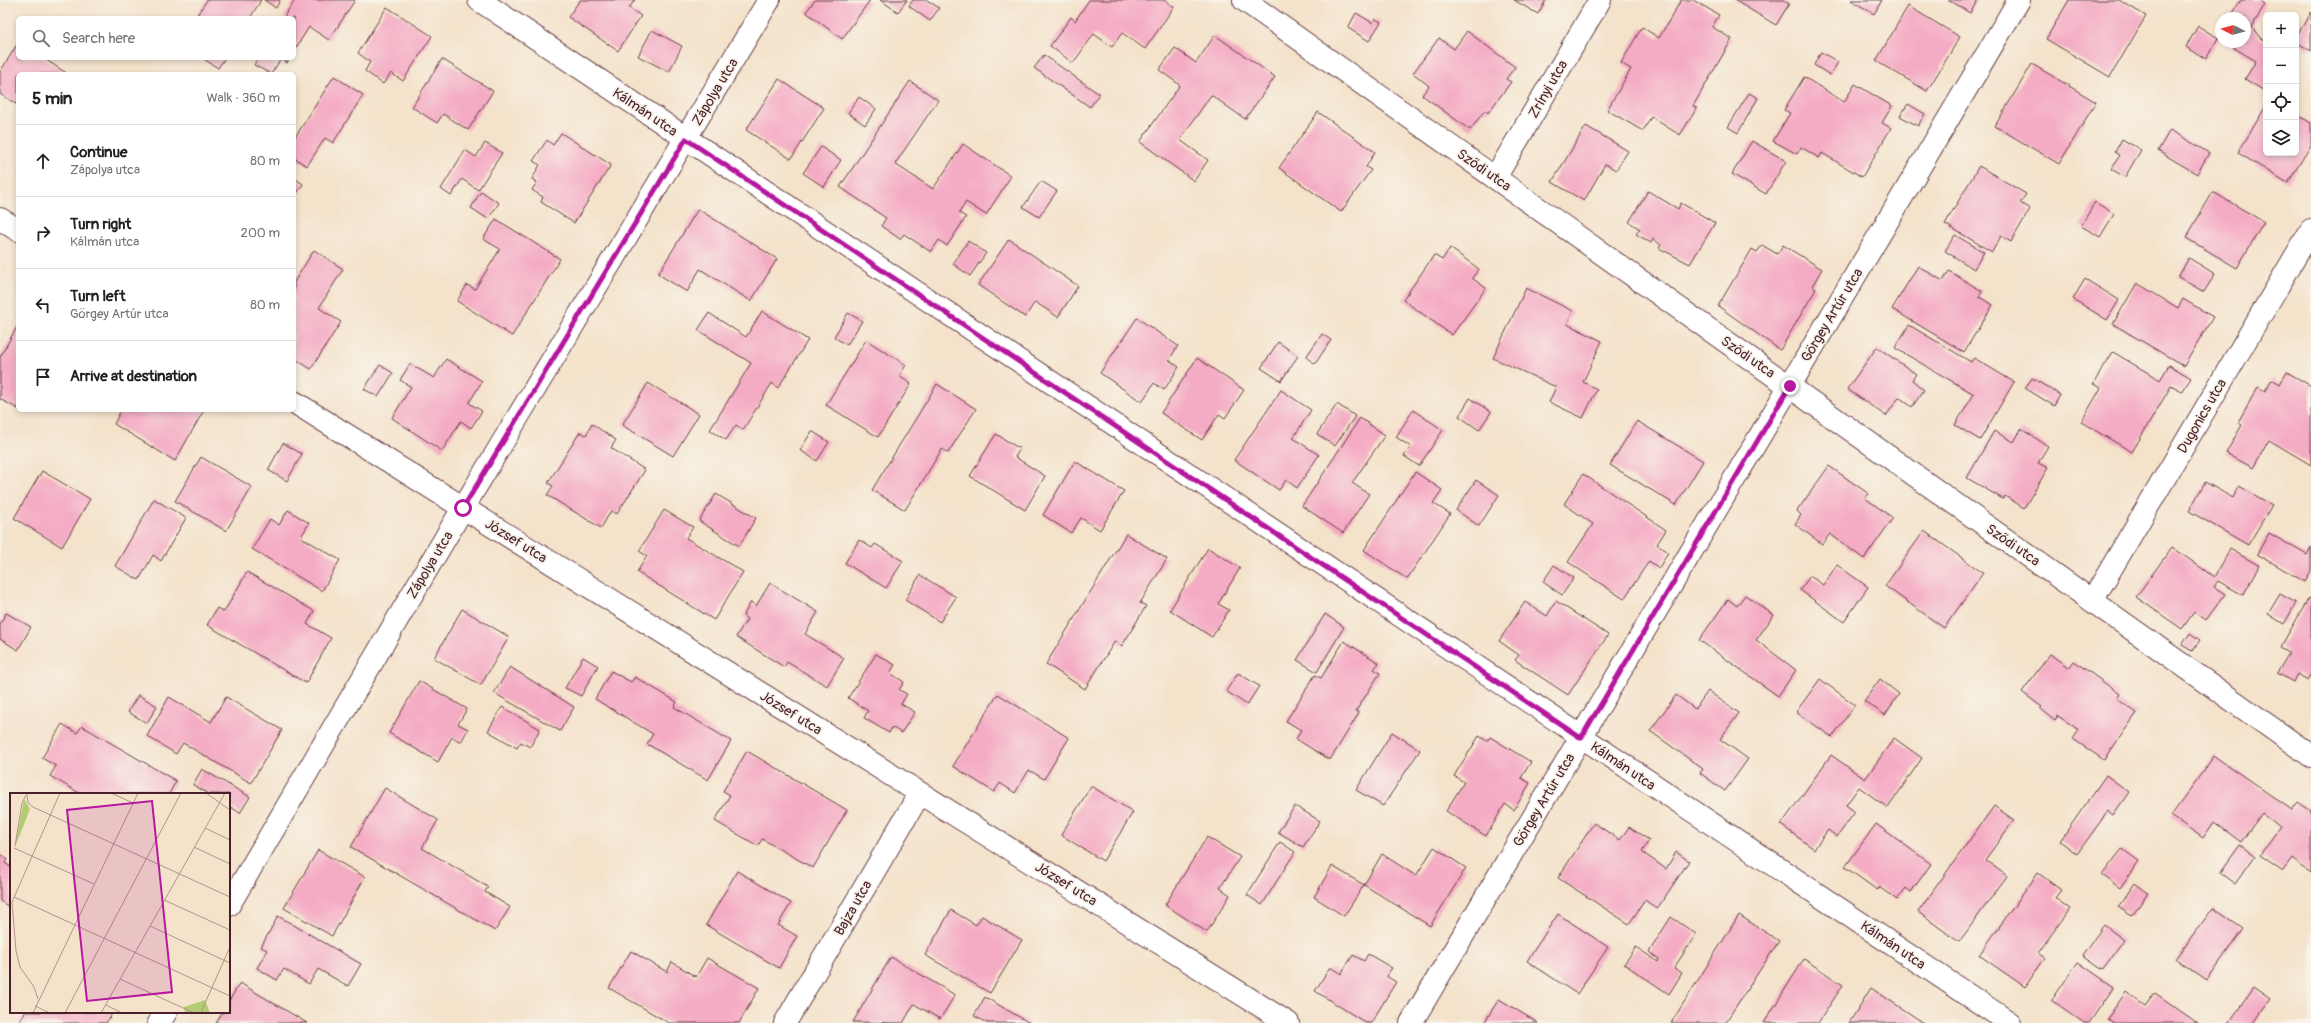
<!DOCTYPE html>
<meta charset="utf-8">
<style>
body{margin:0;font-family:Pangolin,sans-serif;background:#f6f6f6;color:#202124}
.controls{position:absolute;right:12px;top:12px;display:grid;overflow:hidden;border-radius:6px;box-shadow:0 2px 6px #0003}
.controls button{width:36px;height:36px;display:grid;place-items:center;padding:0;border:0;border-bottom:1px solid #e0e0e0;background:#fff;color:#202124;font:20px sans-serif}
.compass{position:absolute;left:2215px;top:12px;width:36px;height:36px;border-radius:50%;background:#fff;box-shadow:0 2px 6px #0003;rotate:276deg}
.stop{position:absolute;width:12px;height:12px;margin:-9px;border:3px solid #b5179e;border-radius:50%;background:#fff}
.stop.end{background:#b5179e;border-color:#fff;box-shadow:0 1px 4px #0008}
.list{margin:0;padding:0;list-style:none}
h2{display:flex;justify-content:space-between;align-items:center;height:52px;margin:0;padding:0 16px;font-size:17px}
h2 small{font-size:13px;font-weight:400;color:#757577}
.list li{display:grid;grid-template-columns:26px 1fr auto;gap:12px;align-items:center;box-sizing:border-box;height:72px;padding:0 16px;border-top:1px solid #e0e0e0}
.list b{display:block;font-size:15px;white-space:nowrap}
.list p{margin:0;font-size:13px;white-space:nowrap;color:#757577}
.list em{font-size:13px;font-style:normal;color:#757577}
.icon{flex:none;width:22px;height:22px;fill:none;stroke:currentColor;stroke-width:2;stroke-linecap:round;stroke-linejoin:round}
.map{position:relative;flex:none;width:2311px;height:1023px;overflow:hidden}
.search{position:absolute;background:#fff;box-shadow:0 2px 6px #0003;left:16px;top:16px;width:280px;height:44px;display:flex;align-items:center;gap:10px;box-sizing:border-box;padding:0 14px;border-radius:6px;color:#757577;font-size:15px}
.panel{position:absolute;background:#fff;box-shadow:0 2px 6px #0003;left:16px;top:72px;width:280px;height:340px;border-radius:6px}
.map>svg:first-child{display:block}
.building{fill:#f4acc4}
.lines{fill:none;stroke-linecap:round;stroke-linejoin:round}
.minor-casing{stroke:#643c43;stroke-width:24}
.minor{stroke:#fff;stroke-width:22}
.route{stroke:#b5179e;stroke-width:5}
.labels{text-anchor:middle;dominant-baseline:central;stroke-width:3.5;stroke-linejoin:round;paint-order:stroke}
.street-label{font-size:14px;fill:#4a1f2b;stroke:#f7f3e8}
.inset-road{fill:none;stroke:#b0948a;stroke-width:1}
.view{fill:#b5179e;fill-opacity:0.15;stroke:#b5179e;stroke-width:2}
.inset-edge{fill:none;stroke:#4a1f2b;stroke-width:2}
</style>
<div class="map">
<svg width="2311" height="1023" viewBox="0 0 2311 1023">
<rect width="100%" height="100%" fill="#f7f3e8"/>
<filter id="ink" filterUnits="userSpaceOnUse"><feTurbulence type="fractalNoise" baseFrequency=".025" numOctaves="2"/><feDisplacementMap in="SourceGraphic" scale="8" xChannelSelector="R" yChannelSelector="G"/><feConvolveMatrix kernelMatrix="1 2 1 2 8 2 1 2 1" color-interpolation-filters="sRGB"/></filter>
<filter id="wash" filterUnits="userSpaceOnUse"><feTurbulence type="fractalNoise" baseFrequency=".012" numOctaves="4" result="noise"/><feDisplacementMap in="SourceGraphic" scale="16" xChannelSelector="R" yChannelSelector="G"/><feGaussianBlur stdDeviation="0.9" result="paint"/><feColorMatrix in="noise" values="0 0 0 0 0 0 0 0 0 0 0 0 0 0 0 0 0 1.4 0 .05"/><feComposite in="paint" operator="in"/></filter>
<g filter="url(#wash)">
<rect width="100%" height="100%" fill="#f4e2ca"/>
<g id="blocks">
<!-- building -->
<path class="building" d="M207 0H261L250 18H195Z
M264 0H280L276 8Z
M295 0H355L329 40 309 27 294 51V18H283Z
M580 0H635L629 8 641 16 618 51 568 17Z
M815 0H870L842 39 806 12Z
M880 0H907L898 12Z
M913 0H927L939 8 930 21 909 6Z
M1089 0H1164L1174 7 1145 49 1122 33 1112 47 1094 34 1073 63 1050 46 1071 17 1075 21Z
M1514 0H1546L1538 14Z
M1681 0H1693L1719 15 1712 27 1732 39 1693 106 1697 108 1680 135 1651 117 1643 131 1607 110 1631 69 1621 63 1642 27 1659 38Z
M1734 0H1783L1789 4 1776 25Z
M1851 0H1882L1874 14Z
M1948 0H1978L1970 13Z
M2069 0H2119L2146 16 2110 77 2046 39Z
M2241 0H2259L2265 4 2252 27 2260 38 2266 41V92L2245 79 2256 61 2224 42H2245V18H2230Z
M1908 6 1960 37 1927 91 1876 61Z
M387 7 432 36 403 81 391 73 383 84 365 71 370 62 358 53Z
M2311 12V51L2296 42V37Z
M1356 13 1373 23 1375 19 1381 22 1369 41 1348 28Z
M2198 26 2218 38 2221 33V40L2218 38 2206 59 2186 47Z
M652 30 682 46 669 72 638 56Z
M1467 31 1515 67 1506 79 1511 82 1488 113 1485 110 1470 130 1422 95 1429 86 1413 73 1439 38 1454 49Z
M1215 35 1275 77 1245 119 1211 95 1180 140 1208 160 1194 181 1140 142 1180 85 1159 70 1175 48 1196 63Z
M18 43V58H43L68 74H18V105L0 94V72Z
M1821 52 1838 62 1830 75 1814 65Z
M1044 55 1099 94 1090 107 1034 68Z
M202 58H225L218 68Z
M258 58H290L287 63 281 59 271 74 254 65Z
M442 59 493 91 468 130 443 114 437 123 412 107Z
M2032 64 2096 102 2059 164 1995 126Z
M334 76 363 95 333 143 325 138 307 166 294 158V139Z
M1804 77 1844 102 1855 84 1892 106 1882 123 1891 128 1862 177 1822 153 1819 158 1801 147 1797 154 1773 141 1790 113 1784 110Z
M779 79 824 108 791 159 746 130Z
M910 81 938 100 895 164 933 189 963 144 1011 176 986 215 966 202 959 213 966 217 947 246 939 240 931 252 904 234 900 239 881 226 886 218 840 187Z
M1749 93 1758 98 1738 133 1728 127Z
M859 97 876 109 865 125 848 113Z
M1908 104 1925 114 1918 126 1900 116Z
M2266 106V153H2296V114L2311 123V145L2288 183 2238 153Z
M1318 112 1375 152 1366 167 1371 170 1341 212 1279 168Z
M1586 126 1628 151 1616 170 1605 164 1584 201 1552 182Z
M2170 130 2209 153 2197 174 2158 151Z
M561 133 611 165 574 223 541 202 543 197 532 190 537 182 532 179 540 165 533 161 547 140 553 145Z
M2122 139 2141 150 2125 177 2111 169 2120 155 2115 152Z
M1752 141 1786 161 1766 194 1732 174Z
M485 143 502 153 478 190 462 179 451 196 441 189 465 150 476 157Z
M821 147 841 160 824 187 803 173Z
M1979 166 2026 194 2020 203 2030 209 2011 242 2001 236 1992 252 1945 224Z
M294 178 303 184 294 198Z
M1041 181 1057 191 1039 217 1023 207Z
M481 191 499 203 488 219 471 208Z
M1648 191 1678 209 1681 203 1715 223 1690 264 1659 248 1661 245 1653 239 1651 243 1636 234 1640 229 1629 222Z
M2213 192 2264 222 2237 268 2186 238Z
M2095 202 2114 214 2100 237 2081 226Z
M698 209 777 259 751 301 700 269 687 292 658 274Z
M496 219 560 259 512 336 457 301 467 285 475 289 500 249 483 239Z
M1955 235 1984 252 1974 269 1945 251Z
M1009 239 1078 286 1058 317 1035 302 1025 317 978 285Z
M968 241 986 253 970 276 953 264Z
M1762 245 1777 254 1783 245 1822 269 1812 286 1816 289 1780 350 1718 306 1752 249 1757 252Z
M1450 248 1479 269 1472 278 1486 288 1452 335 1403 300 1434 255 1442 260Z
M314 250 343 269 319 308 341 322 311 369 294 358V282Z
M2189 258 2215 274 2204 292 2178 277Z
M1918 266 1943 281 1949 271 1982 291 1979 297 1993 305 1964 352 1892 309Z
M2085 279 2119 300 2107 320 2073 299Z
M2137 283 2178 308 2183 299 2213 317 2184 366 2113 324Z
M1526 288 1573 311 1567 324 1602 341 1583 382 1597 389 1583 418 1549 402 1556 387 1493 358Z
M762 311 808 340 778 388 772 383 743 430 736 425 726 440 710 430 751 363 698 330 709 313 746 337Z
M848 313 862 321 847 345 834 337Z
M1137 318 1178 346 1169 360 1179 367 1164 390 1154 383 1142 402 1100 373Z
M18 325V409L0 399V357Z
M1909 325 1971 362 1974 358 2014 382 1980 440 1955 425 1974 394 1895 348Z
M1322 334 1331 340 1315 364 1306 357Z
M866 340 906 365 899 376 911 384 878 437 826 405Z
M1278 342 1298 356 1281 381 1261 368Z
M1877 347 1916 374 1912 380 1924 390 1912 407 1899 397 1886 416 1847 389Z
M2113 352 2160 380 2169 365 2191 378 2182 392 2171 386 2132 452 2081 422 2101 388 2093 384Z
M1197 358 1244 390 1225 418 1219 414 1202 440 1161 413Z
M446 359 482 381 469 403 482 411 471 428 461 421 442 451 392 418 411 387 400 380 410 364 434 378Z
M380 365 393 373 378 397 364 389Z
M2287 372 2311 386V465L2269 440 2253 468 2226 453 2242 425 2238 422 2258 387 2265 391 2272 379 2280 384Z
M2032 378 2060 395 2054 406 2025 388Z
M648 383 699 414 673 456 622 425Z
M937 384 976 409 948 453 942 449 905 510 872 490Z
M1281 390 1311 410 1293 438 1319 455 1297 488 1286 480 1279 490 1234 460Z
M1470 398 1491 412 1479 430 1459 416Z
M1337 404 1355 416 1335 446 1317 434Z
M121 410H204L175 461 114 424Z
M1413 410 1443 430 1419 466 1404 456 1411 447 1396 437Z
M1360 418 1385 435 1352 483 1369 494 1343 533 1302 506Z
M1637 421 1703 461 1676 505 1610 465Z
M592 424 616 440 611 448 645 470 617 514 611 511 601 528 547 495 553 486 548 483 580 432 586 435Z
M2021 429 2048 446 2038 463 2048 468 2024 508 2005 496 2003 499 1967 478 1994 431 2014 442Z
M812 431 829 442 817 461 800 450Z
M996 434 1020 449 1015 457 1045 476 1025 510 970 476Z
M283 443 302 454 287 481 268 470Z
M201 457 252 487 226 531 175 501Z
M1075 461 1124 491 1100 530 1081 518 1071 533 1043 515Z
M1829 466 1869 494 1865 498 1893 518 1864 559 1830 534 1822 544 1795 524 1801 515 1797 511Z
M42 471 90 499 62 547 14 518Z
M1415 472 1442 490 1433 503 1450 514 1407 579 1364 550Z
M1583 474 1666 530 1657 544 1668 552 1659 568 1649 561 1624 599 1568 562 1593 524 1564 504Z
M1476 480 1499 495 1479 526 1456 510Z
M2205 482 2233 498 2239 486 2272 505 2248 545 2189 511Z
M716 494 756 518 739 546 699 521Z
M154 499 186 518 161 561 153 555 139 580 115 566Z
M288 510 309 523 301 537 340 560 322 591 252 549 270 519 279 525Z
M664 510 693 527 686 538 743 572 714 620 637 572 647 556 639 551Z
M1924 531 1983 573 1944 628 1885 586Z
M2269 533 2307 555 2311 547V571L2305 582 2257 554Z
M1126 534 1167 559 1140 603 1146 606 1122 646 1115 641 1085 689 1046 664Z
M859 540 872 548 875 544 903 561 886 588 845 563Z
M2172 547 2214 577 2230 549 2260 566 2243 595 2218 581 2214 587 2225 594 2206 620 2194 612 2182 629 2136 597Z
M1208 548 1240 568 1218 604 1229 610 1212 637 1170 610Z
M1554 565 1574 578 1562 595 1543 582Z
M1837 565 1868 587 1844 622 1800 590 1810 576 1823 585Z
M247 572 314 611 307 624 331 638 306 683 207 625 217 608 224 612Z
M920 575 956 597 940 622 905 600Z
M770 583 818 612 805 634 844 658 827 686 787 662 784 667 736 637 747 619 743 616 751 602 756 606Z
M2280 594 2296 603 2284 624 2268 614Z
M1745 595 1774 615 1756 640 1796 670 1778 696 1699 640 1728 599 1737 606Z
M2309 598 2311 600V675L2308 680 2297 674 2293 682 2277 673 2289 653 2280 648Z
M1556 601 1608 635 1568 695 1515 660 1519 655 1499 641 1525 602 1547 616Z
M462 609 509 637 481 685 434 658Z
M6 613 31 627 18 650 0 639V624Z
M1325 614 1344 627 1317 672 1297 660Z
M2190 633 2200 640 2192 651 2182 645Z
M1344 641 1379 663 1374 669 1380 673 1356 711 1359 713 1330 760 1296 739 1301 730 1286 721 1315 675 1321 678Z
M876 654 895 665 890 673 904 682 899 690 907 694 901 704 915 712 901 733 892 727 889 733 864 718 868 711 848 698Z
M2050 654 2069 668 2074 661 2120 694 2117 699 2137 713 2104 760 2073 739 2079 730 2058 716 2055 721 2040 709 2042 707 2022 692Z
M583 657 598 666 581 696 565 688Z
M510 667 574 707 560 731 494 693Z
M611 671 631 682 635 677 677 702 674 707 731 741 708 780 647 744 653 734 595 699Z
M1238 673 1259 686 1247 705 1226 691Z
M1820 679 1855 705 1832 737 1796 712Z
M1880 679 1899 694 1885 715 1864 701Z
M419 681 467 709 458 724 468 729 461 742 452 737 438 762 389 733Z
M1708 691 1739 713 1720 739 1748 759 1725 791 1700 773 1703 769 1650 731 1676 695 1695 709Z
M998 694 1069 738 1044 779 1029 770 1015 793 1000 783 994 792 953 766Z
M138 695 157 706 147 723 128 712Z
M169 697 211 722 226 697 282 730 251 783 183 743 176 754 147 736Z
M502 707 540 729 530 747 521 742 517 748 488 731Z
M62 724 77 733 82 726 176 781 169 794H81L50 776 56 766 42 758Z
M1392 732 1420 750 1383 806 1356 790Z
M1479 736 1487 741 1490 737 1531 762 1521 778 1530 783 1514 810 1505 804 1486 836 1446 811 1464 782 1454 776Z
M1894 738 1922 758 1888 808 1859 787 1846 805 1855 812 1837 837 1828 830 1814 849 1781 825 1831 755 1865 779Z
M747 751 847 810 813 868 762 839 758 846 715 821 730 795 723 791Z
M2214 756 2292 810 2298 802 2311 811V873L2292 859 2283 871 2260 855 2280 827 2262 813 2241 842 2214 822 2203 838 2171 816Z
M202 769 250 797 240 813 229 806V794H209L193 785Z
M2106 775 2129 792 2113 815 2108 811 2077 854 2060 841Z
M1091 786 1133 812 1103 861 1061 835Z
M385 788 438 820 422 848 488 887 485 892 510 907 495 931 351 847Z
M1295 806 1320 821 1303 847 1278 832Z
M1994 806 2014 820 1985 860 2007 876 1959 942 1918 912Z
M1594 823 1620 840 1629 827 1649 840 1642 852 1666 869 1676 852 1689 861 1657 909 1645 900 1629 924 1558 878Z
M1876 824 1931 864 1911 892 1906 888 1897 900 1879 887 1877 890 1845 867Z
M1207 837 1240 857 1220 888 1230 895 1207 932 1165 905Z
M1280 842 1295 852 1262 905 1247 895Z
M2240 845 2255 856 2235 884 2220 873Z
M1434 847 1466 868 1430 926 1364 885 1344 916 1314 897 1332 866 1364 885 1382 854 1416 876Z
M2122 849 2139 861 2120 888 2102 875Z
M318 850 365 877 332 936 284 908Z
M0 854 7 859 5 863 11 867V908L0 901Z
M737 871 791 903 778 925 797 936 779 968 706 925Z
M2038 873 2061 890 2055 898 2070 909 2038 953 2045 958 2025 987 1979 955Z
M2135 883 2148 893 2132 916 2118 907Z
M2213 908 2243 929 2207 980 2176 959Z
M951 910 976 925 982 916 1022 940 990 993 925 955Z
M1558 914 1608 947 1577 994 1527 961Z
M1739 915 1779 941 1725 1023H1671Z
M278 916 361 964 348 986 318 969 309 984 284 969 277 980 257 968 267 950 261 947Z
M1671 917 1696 934 1674 968 1682 973 1669 994 1624 964 1636 947 1658 962 1659 959 1649 952Z
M2104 925 2124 940 2102 970 2082 956Z
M631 951 667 972 672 962 696 977 707 958 759 988 739 1023H669L609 988Z
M1368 954 1392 968 1386 976 1396 982 1371 1023H1366L1315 991 1330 967 1341 974 1353 955 1364 961Z
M891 957 955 995 940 1019 914 1004 903 1023 853 1022Z
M1804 959 1843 985 1818 1023H1764Z
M2078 962 2114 987 2089 1023H2084L2052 1000Z
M240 983 307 1023H216L223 1012H229V1001Z
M1871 988 1924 1023H1849Z
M2253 988 2270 1000 2254 1023H2228Z
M2126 992 2145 1006 2155 993 2198 1023H2113L2107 1019Z
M985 997 1014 1014 1030 1023H987L974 1016Z
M1499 999 1538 1023H1484Z
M25 1012H113L106 1023H19Z"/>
</g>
</g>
<g filter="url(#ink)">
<use href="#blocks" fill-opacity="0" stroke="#643c43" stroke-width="1"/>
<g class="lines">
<!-- minor casing -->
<g class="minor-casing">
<path id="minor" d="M479 0 2010 1023
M1244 0 2311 756
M1495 178 1600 0
M0 219 18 230
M294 402 1288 1023
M2092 601 2311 230
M229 905 463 508 769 0
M159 1023 166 1012
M785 1023 920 793
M1411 1023 2019 0"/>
</g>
<!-- minor -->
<use href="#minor" class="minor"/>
</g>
</g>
<g class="lines" filter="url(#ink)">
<!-- route -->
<path class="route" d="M463 508 686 139 1581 738 1790 386"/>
</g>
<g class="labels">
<!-- street labels -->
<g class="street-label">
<text transform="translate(1548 89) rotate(-60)">Zrínyi utca</text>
<text transform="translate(715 92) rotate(-59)">Zápolya utca</text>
<text transform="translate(645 112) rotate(34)">Kálmán utca</text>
<text transform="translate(1484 170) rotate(35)">Sződi utca</text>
<text transform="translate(1832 315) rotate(-59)">Görgey Artúr utca</text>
<text transform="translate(1748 357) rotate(35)">Sződi utca</text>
<text transform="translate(2202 416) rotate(-60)">Dugonics utca</text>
<text transform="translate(516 541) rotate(32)">József utca</text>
<text transform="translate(2013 545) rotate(35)">Sződi utca</text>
<text transform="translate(430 565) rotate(-59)">Zápolya utca</text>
<text transform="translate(791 713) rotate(32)">József utca</text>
<text transform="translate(1623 766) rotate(34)">Kálmán utca</text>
<text transform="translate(1544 800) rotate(-59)">Görgey Artúr utca</text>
<text transform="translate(1066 884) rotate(32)">József utca</text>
<text transform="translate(853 908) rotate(-60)">Bajza utca</text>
<text transform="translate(1893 945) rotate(34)">Kálmán utca</text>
</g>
</g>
<!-- overview -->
<g transform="translate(10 793)">
<rect width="220" height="220" fill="#f4e2ca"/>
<path d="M14 6 20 16 5 54ZM195 207 200 220H175L174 214Z" fill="#b4cc71"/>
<path class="inset-road" d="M101 0 123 10M196 0 220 17M17 1 18 10 23 14 220 104M195 35 220 47M5 53 12 10 16 2M184 54 220 71M4 55 84 91M4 104 220 203M154 107 220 137M140 133 220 170M110 186 184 220M0 205V220M28 206 24 194 10 174 6 158 2 109 50 0M96 212 112 220M25 213 40 220M191 219 220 154M23 220 128 0M55 220 171 0M91 220 215 0"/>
<path class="view" d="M142 8 162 199 77 208 57 17Z"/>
<rect width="220" height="220" class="inset-edge"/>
</g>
</svg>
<div class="controls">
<button>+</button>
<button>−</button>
<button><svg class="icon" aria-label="locate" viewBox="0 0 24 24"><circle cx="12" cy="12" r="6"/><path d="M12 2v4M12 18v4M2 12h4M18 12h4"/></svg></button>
<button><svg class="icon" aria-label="layers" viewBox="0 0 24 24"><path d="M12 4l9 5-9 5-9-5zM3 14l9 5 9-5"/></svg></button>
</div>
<svg class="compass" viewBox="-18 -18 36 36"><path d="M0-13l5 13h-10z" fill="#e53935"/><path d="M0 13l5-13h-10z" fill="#757577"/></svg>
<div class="stop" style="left:463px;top:508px"></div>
<div class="stop end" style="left:1790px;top:386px"></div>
<div class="search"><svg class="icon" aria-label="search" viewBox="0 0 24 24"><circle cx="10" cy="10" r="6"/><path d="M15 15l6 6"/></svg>Search here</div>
<section class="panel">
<h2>5 min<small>Walk · 360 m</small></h2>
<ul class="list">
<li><svg class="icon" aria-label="ahead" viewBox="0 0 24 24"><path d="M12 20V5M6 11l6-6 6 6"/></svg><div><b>Continue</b><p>Zápolya utca</p></div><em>80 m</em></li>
<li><svg class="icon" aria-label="right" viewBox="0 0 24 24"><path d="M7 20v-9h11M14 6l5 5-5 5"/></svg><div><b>Turn right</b><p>Kálmán utca</p></div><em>200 m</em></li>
<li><svg class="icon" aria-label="left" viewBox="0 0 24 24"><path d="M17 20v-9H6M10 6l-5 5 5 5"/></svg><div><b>Turn left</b><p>Görgey Artúr utca</p></div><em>80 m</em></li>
<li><svg class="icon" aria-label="arrive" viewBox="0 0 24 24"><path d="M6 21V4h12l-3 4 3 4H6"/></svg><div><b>Arrive at destination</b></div></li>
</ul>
</section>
</div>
